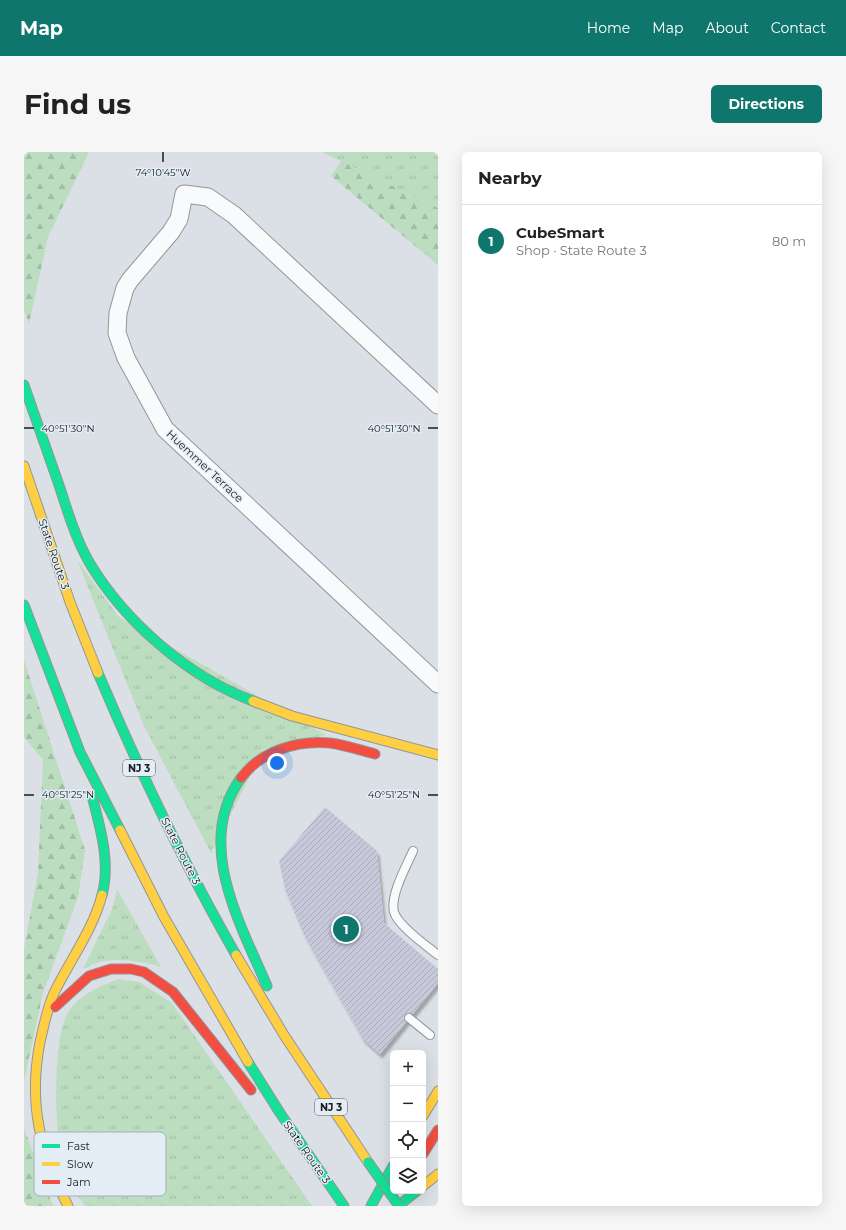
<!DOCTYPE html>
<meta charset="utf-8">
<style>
body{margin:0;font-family:Montserrat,sans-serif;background:#f6f6f6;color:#222}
.controls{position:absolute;right:12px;bottom:12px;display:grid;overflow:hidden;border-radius:6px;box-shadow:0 4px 16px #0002}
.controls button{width:36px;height:36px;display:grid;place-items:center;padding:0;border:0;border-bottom:1px solid #e0e0e0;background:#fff;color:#222;font:20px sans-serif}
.you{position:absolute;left:253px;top:611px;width:14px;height:14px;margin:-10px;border:3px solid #fff;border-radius:50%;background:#1a73e8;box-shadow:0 0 0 6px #1a73e833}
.badge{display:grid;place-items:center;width:26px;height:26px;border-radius:50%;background:#0f766e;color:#fff;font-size:13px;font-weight:700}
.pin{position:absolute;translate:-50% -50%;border:2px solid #fff;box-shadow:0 1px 4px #0006}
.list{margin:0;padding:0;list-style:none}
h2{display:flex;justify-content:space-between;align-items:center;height:52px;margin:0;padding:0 16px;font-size:17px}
h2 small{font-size:13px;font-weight:400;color:#767676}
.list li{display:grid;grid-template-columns:26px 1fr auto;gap:12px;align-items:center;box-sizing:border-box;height:72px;padding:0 16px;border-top:1px solid #e0e0e0}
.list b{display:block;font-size:15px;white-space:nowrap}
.list p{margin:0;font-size:13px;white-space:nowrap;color:#767676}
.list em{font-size:13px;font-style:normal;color:#767676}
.icon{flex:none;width:22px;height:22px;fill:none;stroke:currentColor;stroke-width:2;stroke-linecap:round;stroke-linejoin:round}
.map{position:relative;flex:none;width:414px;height:1054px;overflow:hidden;border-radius:6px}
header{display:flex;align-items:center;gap:24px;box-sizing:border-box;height:56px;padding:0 20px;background:#0f766e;color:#fff}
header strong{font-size:19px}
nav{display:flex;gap:22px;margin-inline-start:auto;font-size:14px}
.intro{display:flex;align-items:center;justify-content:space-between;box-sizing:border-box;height:96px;padding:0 24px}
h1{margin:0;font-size:28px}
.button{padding:10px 18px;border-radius:6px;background:#0f766e;color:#fff;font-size:14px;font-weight:700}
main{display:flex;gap:24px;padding:0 24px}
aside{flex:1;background:#fff;border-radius:6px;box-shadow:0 4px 16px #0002}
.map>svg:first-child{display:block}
.grass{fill:url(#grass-tufts)}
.forest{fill:url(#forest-firs)}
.building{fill:url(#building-hatch);filter:url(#shadow)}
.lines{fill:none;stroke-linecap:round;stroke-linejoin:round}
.lane-casing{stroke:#919699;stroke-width:10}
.street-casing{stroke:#919699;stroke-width:19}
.fast-casing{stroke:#919699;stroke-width:11}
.slow-casing{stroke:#919699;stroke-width:11}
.jam-casing{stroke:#919699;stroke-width:11}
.lane{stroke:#f9fafb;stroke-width:8}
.street{stroke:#f9fafb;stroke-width:17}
.fast{stroke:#16e098;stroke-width:9}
.slow{stroke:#ffcf43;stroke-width:9}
.jam{stroke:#f24e42;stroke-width:9}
.fast-bridge-casing{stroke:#919699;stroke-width:11;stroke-linecap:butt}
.fast-bridge{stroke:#16e098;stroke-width:9}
.ticks{fill:none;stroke:#191d20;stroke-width:1.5}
.labels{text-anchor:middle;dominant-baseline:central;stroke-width:3;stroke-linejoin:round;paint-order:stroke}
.shield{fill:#e3edf6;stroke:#565b60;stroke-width:1}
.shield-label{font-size:10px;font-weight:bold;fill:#191d20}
.street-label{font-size:11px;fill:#191d20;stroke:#e3edf6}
.key{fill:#e3edf6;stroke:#a6afb6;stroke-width:1}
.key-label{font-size:11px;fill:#191d20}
.ticks-label{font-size:10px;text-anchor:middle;fill:#191d20;stroke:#e3edf6;stroke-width:3;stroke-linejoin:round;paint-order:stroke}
</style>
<header>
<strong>Map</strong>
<nav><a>Home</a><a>Map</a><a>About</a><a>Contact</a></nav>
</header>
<div class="intro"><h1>Find us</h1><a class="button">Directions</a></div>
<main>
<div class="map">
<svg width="414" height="1054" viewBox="0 0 414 1054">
<defs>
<pattern id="grass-tufts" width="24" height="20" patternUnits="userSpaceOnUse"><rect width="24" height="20" fill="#bdddc0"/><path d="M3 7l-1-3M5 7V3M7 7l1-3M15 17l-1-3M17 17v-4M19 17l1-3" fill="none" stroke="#a2bda5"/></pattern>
<pattern id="forest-firs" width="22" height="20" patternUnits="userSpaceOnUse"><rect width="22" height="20" fill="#bdddc0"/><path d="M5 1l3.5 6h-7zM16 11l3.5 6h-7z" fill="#a2bda5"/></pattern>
<pattern id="building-hatch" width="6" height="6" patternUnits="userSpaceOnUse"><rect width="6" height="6" fill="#c7c9db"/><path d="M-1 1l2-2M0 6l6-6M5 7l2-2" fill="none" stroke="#aaacbc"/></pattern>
<filter id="shadow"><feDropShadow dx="2.5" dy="4.5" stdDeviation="1" flood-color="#0004"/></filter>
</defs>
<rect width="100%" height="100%" fill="#dae0e5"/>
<!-- grass -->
<path class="grass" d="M298 0H414V56Z
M53 408 95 465 302 583 240 597 187 701 120 574Z
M93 737 137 815C111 808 84 803 59 817L89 755Z
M95 827 115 830 148 851 288 1054H61C52 1042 44 1024 39 1010 30 983 28 883 45 859 58 841 74 835 95 827Z"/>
<!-- forest -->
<path class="forest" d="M0 0H65L24 85 5 172 0 158Z
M317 9 414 56V113L307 24Z
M0 508 61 698 54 745 19 841 0 929V797L14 720 19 608 0 585Z
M0 976 29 1054H0Z"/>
<!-- building -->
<path class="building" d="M301 655 353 699 360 771 414 817V831L356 902 339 887 280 783 261 737 255 709Z"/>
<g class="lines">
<!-- lane casing -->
<g class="lane-casing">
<path id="lane" d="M389 699C382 715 366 743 370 760 374 774 403 794 414 803
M385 866 406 883"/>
</g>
<!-- street casing -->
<g class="street-casing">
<path id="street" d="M414 253 210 63 184 45 160 42 155 67 147 80 106 128 101 136 94 161 93 181 102 206 141 277 414 532"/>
</g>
<!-- fast casing -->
<g class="fast-casing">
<path id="fast" d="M0 233C12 267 24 302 36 336 44 361 52 387 65 410 100 469 164 525 229 549
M0 453 56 600 96 678
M74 521C115 618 160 712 212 803
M217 626C170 691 216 771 243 834
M68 644C76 675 87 711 78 743
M224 910 256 961 320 1054
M347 1054 369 1014
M374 1054 393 1039"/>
</g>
<!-- slow casing -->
<g class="slow-casing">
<path id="slow" d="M0 314 46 450 74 521
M229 549 268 564 414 603
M96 678 140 765 224 910
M212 803 260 883 344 1010
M399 964 414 939
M399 1034 414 1022
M44 1054C16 999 4 952 16 890 20 874 23 856 30 841 46 808 69 778 78 743"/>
</g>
<!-- jam casing -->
<g class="jam-casing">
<path id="jam" d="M217 626C237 599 273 588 306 591 321 593 336 598 351 602
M31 855 65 824 87 817H107L120 820 149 840 227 938
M399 1002 414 978"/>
</g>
<!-- lane -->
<use href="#lane" class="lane"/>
<!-- street -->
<use href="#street" class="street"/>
<!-- fast -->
<use href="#fast" class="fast"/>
<!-- slow -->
<use href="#slow" class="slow"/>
<!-- jam -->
<use href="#jam" class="jam"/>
<!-- fast-bridge casing -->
<g class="fast-bridge-casing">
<path id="fast-bridge" d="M344 1010 375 1054"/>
</g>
<!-- fast-bridge -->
<use href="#fast-bridge" class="fast-bridge"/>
</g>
<!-- ticks -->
<path class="ticks" d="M139 0V10M0 276H10M404 276H414M0 643H10M404 643H414"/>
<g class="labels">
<!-- shield labels -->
<g class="shield">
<rect x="99" y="608" width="32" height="16" rx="3"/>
<rect x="291" y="947" width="32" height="16" rx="3"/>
</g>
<g class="shield-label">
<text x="115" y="616">NJ 3</text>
<text x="307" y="955">NJ 3</text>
</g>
<!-- street labels -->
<g class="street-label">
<text transform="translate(181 314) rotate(43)">Huemmer Terrace</text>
<text transform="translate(30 402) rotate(71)">State Route 3</text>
<text transform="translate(157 699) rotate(63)">State Route 3</text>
<text transform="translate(283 1000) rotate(55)">State Route 3</text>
</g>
</g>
<!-- legend -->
<rect x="10" y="980" width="132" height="64" rx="6" class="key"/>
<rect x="18" y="992" width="18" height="4" fill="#16e098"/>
<rect x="18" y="1010" width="18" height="4" fill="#ffcf43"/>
<rect x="18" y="1028" width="18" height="4" fill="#f24e42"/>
<g class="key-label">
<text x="43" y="998">Fast</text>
<text x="43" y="1016">Slow</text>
<text x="43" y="1034">Jam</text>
</g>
<g class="ticks-label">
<text x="139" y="24">74°10'45"W</text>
<text x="44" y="280">40°51'30"N</text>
<text x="370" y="280">40°51'30"N</text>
<text x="44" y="646">40°51'25"N</text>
<text x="370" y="646">40°51'25"N</text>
</g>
</svg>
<div class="controls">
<button>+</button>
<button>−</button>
<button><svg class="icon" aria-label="locate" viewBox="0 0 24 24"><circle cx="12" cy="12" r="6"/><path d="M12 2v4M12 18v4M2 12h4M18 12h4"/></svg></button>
<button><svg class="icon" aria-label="layers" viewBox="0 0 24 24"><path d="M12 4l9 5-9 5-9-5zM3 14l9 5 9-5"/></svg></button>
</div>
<div class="you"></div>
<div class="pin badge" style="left:322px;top:777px">1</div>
</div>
<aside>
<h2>Nearby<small></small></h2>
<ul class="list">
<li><span class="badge">1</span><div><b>CubeSmart</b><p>Shop · State Route 3</p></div><em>80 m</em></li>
</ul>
</aside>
</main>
